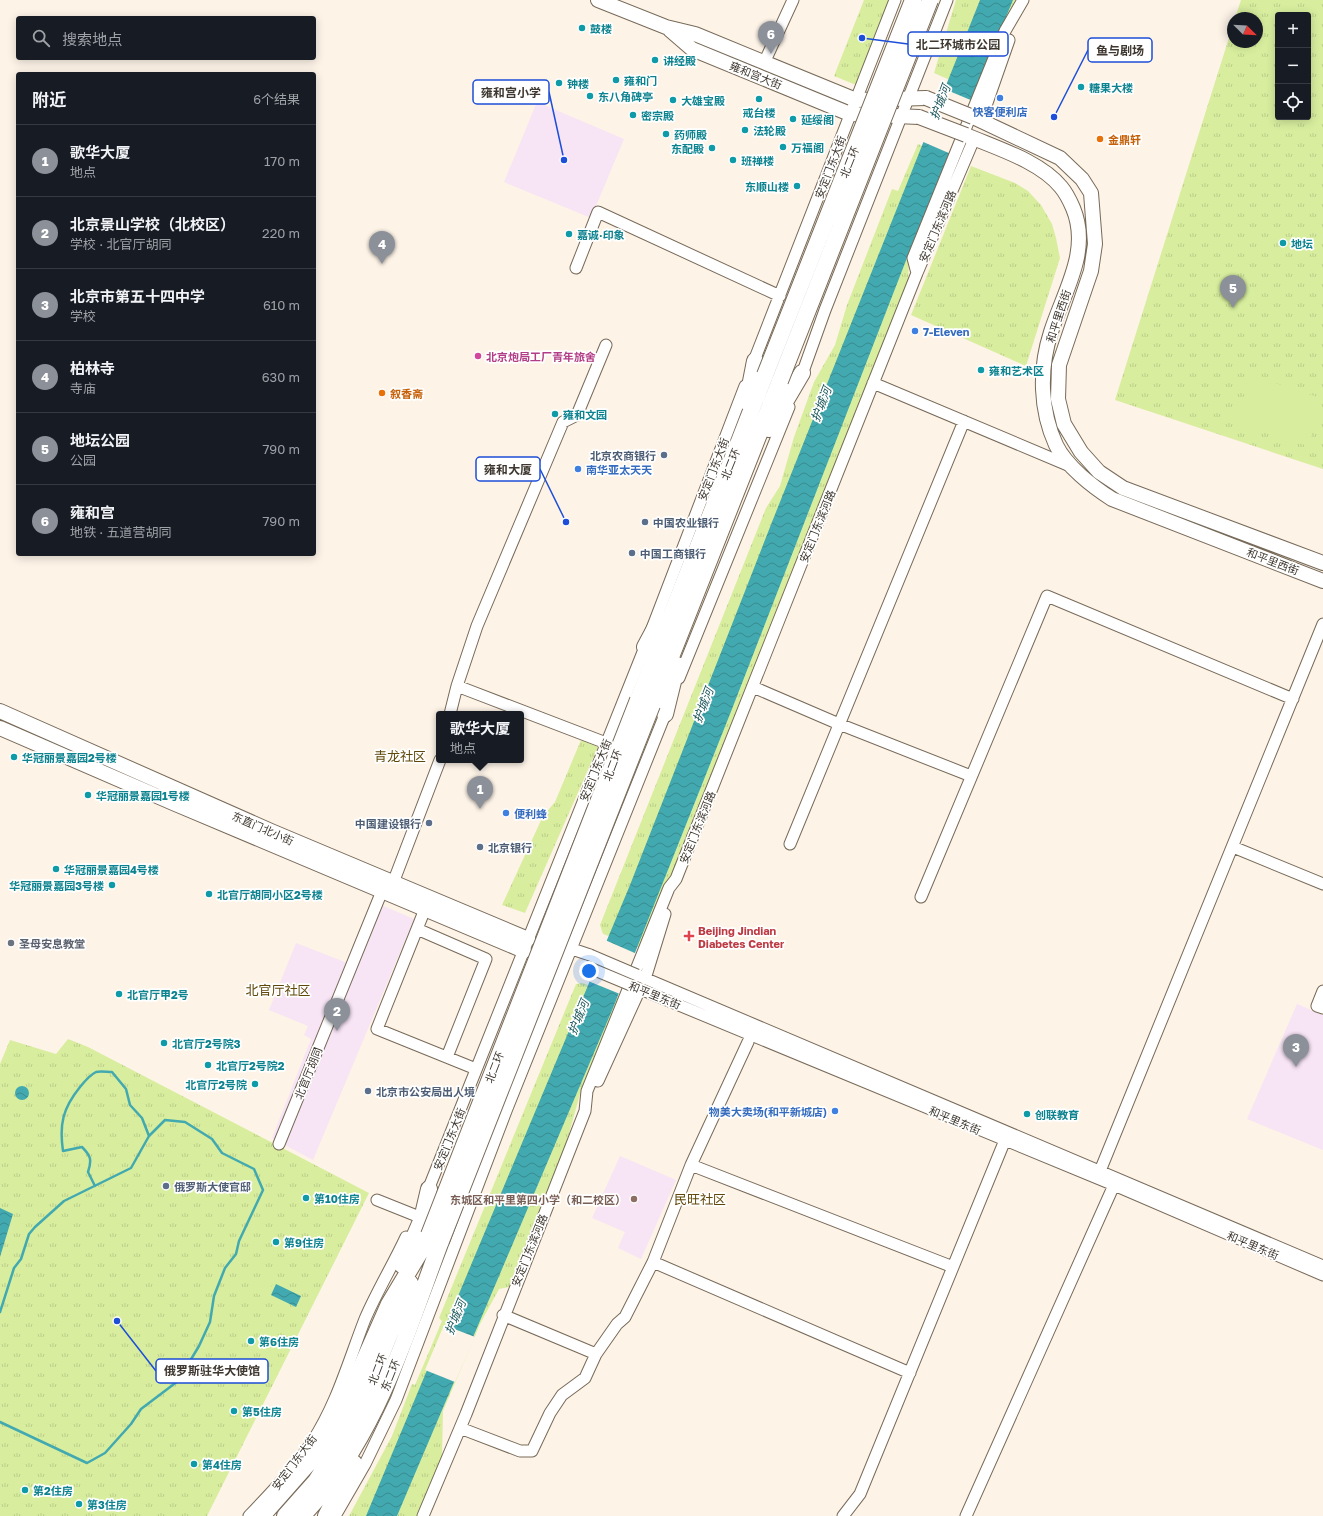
<!DOCTYPE html>
<html lang="zh">
<meta charset="utf-8">
<style>
body{margin:0;font-family:"Golos Text","Noto Sans SC",sans-serif;background:#242831;color:#f1f3f6}
.controls{position:absolute;right:12px;top:12px;display:grid;overflow:hidden;border-radius:4px;box-shadow:0 2px 10px #0003}
.controls button{width:36px;height:36px;display:grid;place-items:center;padding:0;border:0;border-bottom:1px solid #363941;background:#171b24;color:#f1f3f6;font:20px sans-serif}
.compass{position:absolute;left:1227px;top:12px;width:36px;height:36px;border-radius:50%;background:#171b24;box-shadow:0 2px 10px #0003;rotate:114deg}
.you{position:absolute;left:589px;top:971px;width:14px;height:14px;margin:-10px;border:3px solid #fff;border-radius:50%;background:#1a73e8;box-shadow:0 0 0 6px #1a73e833}
.badge{display:grid;place-items:center;width:26px;height:26px;border-radius:50%;background:#8c9099;color:#fff;font-size:13px;font-weight:700}
.pin{position:absolute;translate:-50% -33px;filter:drop-shadow(0 1px 2px #0008)}
.pin::after{content:'';position:absolute;top:21px;width:14px;height:12px;background:inherit;clip-path:polygon(0 0,100% 0,50% 100%)}
.popup{position:absolute;left:436px;top:711px;width:88px;height:52px;box-sizing:border-box;display:grid;place-content:center;border-radius:4px;background:#171b24;filter:drop-shadow(0 1px 3px #0005);font-size:13px;white-space:nowrap;color:#9ea1a6}
.popup b{font-size:15px;color:#f1f3f6}
.popup::after{content:'';position:absolute;left:50%;top:100%;margin-left:-8px;border:8px solid transparent;border-top-color:#171b24}
.list{margin:0;padding:0;list-style:none}
h2{display:flex;justify-content:space-between;align-items:center;height:52px;margin:0;padding:0 16px;font-size:17px}
h2 small{font-size:13px;font-weight:400;color:#9ea1a6}
.list li{display:grid;grid-template-columns:26px 1fr auto;gap:12px;align-items:center;box-sizing:border-box;height:72px;padding:0 16px;border-top:1px solid #363941}
.list b{display:block;font-size:15px;white-space:nowrap}
.list p{margin:0;font-size:13px;white-space:nowrap;color:#9ea1a6}
.list em{font-size:13px;font-style:normal;color:#9ea1a6}
.icon{flex:none;width:22px;height:22px;fill:none;stroke:currentColor;stroke-width:2;stroke-linecap:round;stroke-linejoin:round}
.map{position:relative;flex:none;width:1323px;height:1516px;overflow:hidden}
.search{position:absolute;background:#171b24;box-shadow:0 2px 10px #0003;left:16px;top:16px;width:300px;height:44px;display:flex;align-items:center;gap:10px;box-sizing:border-box;padding:0 14px;border-radius:4px;color:#9ea1a6;font-size:15px}
.panel{position:absolute;background:#171b24;box-shadow:0 2px 10px #0003;left:16px;top:72px;width:300px;height:484px;border-radius:4px}
.map>svg:first-child{display:block}
.education{fill:#f7e4f5}
.park{fill:url(#park-tufts);fill-rule:evenodd}
.garden{fill:#d8ee9e}
.water{fill:url(#water-waves)}
.pier{fill:#fdf3e7}
.lines{fill:none;stroke-linecap:round;stroke-linejoin:round}
.stream{stroke:#42a9b0;stroke-width:2.5}
.minor-casing{stroke:#786a58;stroke-width:13}
.major-casing{stroke:#786a58;stroke-width:16}
.highway-casing{stroke:#786a58;stroke-width:18}
.minor{stroke:#fff;stroke-width:11}
.major{stroke:#fff;stroke-width:14}
.highway{stroke:#fff;stroke-width:16}
.minor-bridge-casing{stroke:#786a58;stroke-width:13;stroke-linecap:butt}
.major-bridge-casing{stroke:#786a58;stroke-width:16;stroke-linecap:butt}
.highway-bridge-casing{stroke:#786a58;stroke-width:18;stroke-linecap:butt}
.minor-bridge{stroke:#fff;stroke-width:11}
.major-bridge{stroke:#fff;stroke-width:14}
.highway-bridge{stroke:#fff;stroke-width:16}
.culture-dot{fill:#0f9aa8;stroke:#fff;stroke-width:1.5}
.shop-dot{fill:#3f7fe0;stroke:#fff;stroke-width:1.5}
.food-dot{fill:#e8710a;stroke:#fff;stroke-width:1.5}
.hotel-dot{fill:#d1479c;stroke:#fff;stroke-width:1.5}
.service-dot{fill:#5c6f8a;stroke:#fff;stroke-width:1.5}
.health-dot{fill:#e0444e;stroke:#fff;stroke-width:1.5}
.worship-dot{fill:#6b7280;stroke:#fff;stroke-width:1.5}
.education-dot{fill:#8d6e63;stroke:#fff;stroke-width:1.5}
.labels{text-anchor:middle;dominant-baseline:central;stroke-width:3.5;stroke-linejoin:round;paint-order:stroke}
.culture-label{font-size:11px;font-weight:bold;fill:#0d838f;stroke:#fff;text-anchor:start}
.street-label{font-size:11px;fill:#3f3830;stroke:#fff}
.shop-label{font-size:11px;font-weight:bold;fill:#366cbe;stroke:#fff;text-anchor:start}
.food-label{font-size:11px;font-weight:bold;fill:#c56008;stroke:#fff;text-anchor:start}
.hotel-label{font-size:11px;font-weight:bold;fill:#b23c85;stroke:#fff;text-anchor:start}
.service-label{font-size:11px;font-weight:bold;fill:#4e5e75;stroke:#fff;text-anchor:start}
.health-label{font-size:11px;font-weight:bold;fill:#be3a42;stroke:#fff;text-anchor:start}
.worship-label{font-size:11px;font-weight:bold;fill:#5b616d;stroke:#fff;text-anchor:start}
.education-label{font-size:11px;font-weight:bold;fill:#785e54;stroke:#fff;text-anchor:end}
.water-label{font-size:12px;font-style:italic;fill:#1c565a;stroke:#fff}
.quarter-label{font-size:13px;fill:#60480a;stroke:#fff}
.leader{fill:none;stroke:#1d4ed8;stroke-width:1.5}
.callout-dot{fill:#1d4ed8;stroke:#fff;stroke-width:1.5}
.callout{fill:#fff;stroke:#1d4ed8;stroke-width:1.5}
.callout-label{font-size:12px;text-anchor:middle;font-weight:bold;fill:#3f3830}
</style>
<div class="map">
<svg width="1323" height="1516" viewBox="0 0 1323 1516">
<defs>
<pattern id="park-tufts" width="24" height="20" patternUnits="userSpaceOnUse"><rect width="24" height="20" fill="#d8ee9e"/><path d="M3 7l-1-3M5 7V3M7 7l1-3M15 17l-1-3M17 17v-4M19 17l1-3" fill="none" stroke="#bacd88"/></pattern>
<pattern id="water-waves" width="16" height="10" patternUnits="userSpaceOnUse"><rect width="16" height="10" fill="#42a9b0"/><path d="M0 5q4-4 8 0t8 0" fill="none" stroke="#398b90"/></pattern>
</defs>
<rect width="100%" height="100%" fill="#fdf3e7"/>
<!-- education -->
<path class="education" d="M537 102 624 139 591 218 504 182Z
M381 905 414 919 313 1160 272 1138 311 1039 304 1035 308 1026 269 1010 296 943 355 966Z
M1297 1004 1323 1015V1150L1247 1119Z
M620 1156 676 1180 641 1259 618 1248 625 1232 592 1218Z"/>
<!-- park -->
<path class="park" d="M864 0H890L856 85 834 76Z
M956 0H1018L977 92 934 73Z
M1241 0H1323V469L1115 400 1233 25V42H1257V18H1235ZM1278 15H1308V117H1278Z
M918 144 950 157 909 260 908 283 692 826 641 948 603 934 600 925 766 508 780 486 794 437 814 382 835 345 847 305 892 189 898 191Z
M971 166 1015 183 1028 191 1041 205 1052 224 1056 238 1060 258 1026 366 911 315Z
M581 740 598 747 525 913 502 905 543 816 555 802Z
M583 983 620 999 580 1094 567 1141 509 1287 499 1289 480 1324 443 1411 442 1457 417 1516H349L392 1436 412 1384 415 1385 442 1321 439 1318 576 984Z
M68 1039 88 1047 369 1193 207 1516H0V1064L10 1040 56 1054Z"/>
<!-- garden -->
<path class="garden" d="M1251 375 1323 399 1308 446 1235 422Z
M264 1277 274 1281 266 1298 256 1293Z"/>
<!-- water -->
<path class="water" d="M980 0H1013L912 245 732 709 613 1008 397 1516H366L630 885 772 522Z
M15 1093a7 7 0 1 1 14 0a7 7 0 1 1-14 0Z
M0 1208 13 1214 0 1257Z
M276 1284 301 1296 296 1307 271 1295Z"/>
<!-- pier -->
<path class="pier" d="M942 88 973 101 951 154 921 141Z
M605 940 637 954 620 994 588 981Z
M444 1325 475 1337 455 1382 425 1370Z"/>
<g class="lines">
<!-- stream -->
<path class="stream" d="M95 1186 88 1172C92 1160 91 1156 82 1147L63 1151C59 1124 63 1108 80 1087 84 1082 90 1075 96 1072 100 1071 107 1072 112 1072L126 1089 130 1105 142 1118 149 1136
M0 1312 14 1268 21 1259 29 1234 35 1227 64 1201 131 1168 149 1136 165 1120 185 1122 212 1139 222 1153 254 1169 263 1190 239 1241 236 1254 225 1268 214 1296 210 1322 199 1346 178 1381 141 1409 131 1424 105 1453 87 1463 0 1422"/>
<!-- minor casing -->
<g class="minor-casing">
<path id="minor" d="M764 63 793 0
M981 120 1009 40
M576 268 598 212 780 296
M917 273 913 258 1005 31 1023 0
M752 366 895 0
M800 380 825 310 947 0
M873 383 1070 466
M679 678 789 407
M457 686 606 743
M753 687 839 724 971 776
M450 714 457 686 477 626 563 422 577 415 606 345
M790 844 964 421
M1233 847 1323 884
M393 883 440 760
M921 897 1047 596 1293 699
M425 909 377 1029 476 1069
M417 929 486 959 447 1057
M566 947 590 955
M637 975 1323 1266
M645 979 665 914
M633 986 1114 1185 1323 1275
M1323 991 1317 1006 1323 1008
M598 1081 640 989
M279 1144 382 891
M691 1165 953 1267
M1100 1171 1323 624
M426 1195 645 647 745 386
M377 1200 417 1216
M653 1262 910 1373
M503 1315 596 1354
M460 1428 520 1451H532L550 1413 562 1395 585 1378 596 1354 617 1324 625 1317 653 1262 691 1165 748 1042
M249 1516C271 1493 294 1469 312 1442 337 1404 349 1360 365 1319 377 1291 393 1265 406 1237
M335 1516 365 1464 396 1400 506 1111 668 707
M423 1516 466 1414 585 1111 587 1091 669 888 676 879 917 273 974 139
M843 1516 860 1494 1005 1140
M966 1516 1114 1185"/>
</g>
<!-- major casing -->
<g class="major-casing">
<path id="major" d="M598 0 666 27 695 34 856 100 926 98
M670 30 692 49 850 114 919 117
M973 117 1060 158 1082 179 1091 193 1095 244 1091 271 1059 365 1058 399 1064 424 1081 452 1099 472 1123 488 1323 563
M966 135C996 148 1040 161 1061 187 1066 193 1070 201 1073 208 1091 251 1064 291 1051 332 1039 369 1040 410 1056 445 1066 466 1093 487 1112 499L1323 581
M0 711 271 831 528 939
M0 728 173 803 524 951"/>
</g>
<!-- highway casing -->
<g class="highway-casing">
<path id="highway" d="M747 402 755 361
M769 429 802 373
M645 647 660 619
M638 700 765 375
M652 705 780 381
M665 714 677 665
M402 1265 422 1219 429 1189
M262 1516 315 1456 336 1424 389 1304 425 1244
M285 1516 316 1481 356 1418 410 1283
M302 1516C375 1441 405 1337 441 1241
M326 1516 354 1463"/>
</g>
<!-- minor -->
<use href="#minor" class="minor"/>
<!-- major -->
<use href="#major" class="major"/>
<!-- highway -->
<use href="#highway" class="highway"/>
<!-- minor-bridge casing -->
<g class="minor-bridge-casing">
<path id="minor-bridge" d="M590 955 637 975
M585 966 633 986"/>
</g>
<!-- major-bridge casing -->
<g class="major-bridge-casing">
<path id="major-bridge" d="M926 98 973 117
M919 117 966 135"/>
</g>
<!-- highway-bridge casing -->
<g class="highway-bridge-casing">
<path id="highway-bridge" d="M765 375 913 0
M780 381 930 0
M429 1235 638 700
M441 1241 652 705"/>
</g>
<!-- minor-bridge -->
<use href="#minor-bridge" class="minor-bridge"/>
<!-- major-bridge -->
<use href="#major-bridge" class="major-bridge"/>
<!-- highway-bridge -->
<use href="#highway-bridge" class="highway-bridge"/>
</g>
<!-- markers -->
<g class="culture-dot">
<circle cx="582" cy="28" r="4"/>
<circle cx="655" cy="60" r="4"/>
<circle cx="616" cy="80" r="4"/>
<circle cx="559" cy="83" r="4"/>
<circle cx="1081" cy="87" r="4"/>
<circle cx="590" cy="96" r="4"/>
<circle cx="759" cy="99" r="4"/>
<circle cx="673" cy="100" r="4"/>
<circle cx="633" cy="115" r="4"/>
<circle cx="793" cy="119" r="4"/>
<circle cx="745" cy="130" r="4"/>
<circle cx="666" cy="134" r="4"/>
<circle cx="783" cy="147" r="4"/>
<circle cx="712" cy="148" r="4"/>
<circle cx="733" cy="160" r="4"/>
<circle cx="797" cy="186" r="4"/>
<circle cx="569" cy="234" r="4"/>
<circle cx="1283" cy="243" r="4"/>
<circle cx="981" cy="370" r="4"/>
<circle cx="555" cy="414" r="4"/>
<circle cx="14" cy="757" r="4"/>
<circle cx="88" cy="795" r="4"/>
<circle cx="56" cy="869" r="4"/>
<circle cx="112" cy="885" r="4"/>
<circle cx="209" cy="894" r="4"/>
<circle cx="119" cy="994" r="4"/>
<circle cx="164" cy="1043" r="4"/>
<circle cx="208" cy="1065" r="4"/>
<circle cx="255" cy="1084" r="4"/>
<circle cx="1027" cy="1114" r="4"/>
<circle cx="306" cy="1198" r="4"/>
<circle cx="276" cy="1242" r="4"/>
<circle cx="251" cy="1341" r="4"/>
<circle cx="234" cy="1411" r="4"/>
<circle cx="194" cy="1464" r="4"/>
<circle cx="25" cy="1490" r="4"/>
<circle cx="79" cy="1504" r="4"/>
</g>
<g class="shop-dot">
<circle cx="1000" cy="98" r="4"/>
<circle cx="915" cy="331" r="4"/>
<circle cx="578" cy="469" r="4"/>
<circle cx="506" cy="813" r="4"/>
<circle cx="835" cy="1111" r="4"/>
</g>
<g class="food-dot">
<circle cx="1100" cy="139" r="4"/>
<circle cx="382" cy="393" r="4"/>
</g>
<circle class="hotel-dot" cx="478" cy="356" r="4"/>
<g class="service-dot">
<circle cx="664" cy="455" r="4"/>
<circle cx="645" cy="522" r="4"/>
<circle cx="632" cy="553" r="4"/>
<circle cx="429" cy="823" r="4"/>
<circle cx="480" cy="847" r="4"/>
<circle cx="368" cy="1091" r="4"/>
<circle cx="166" cy="1186" r="4"/>
</g>
<path class="health-dot" d="M687 930h4v4h4v4h-4v4h-4v-4h-4v-4h4z"/>
<circle class="worship-dot" cx="11" cy="943" r="4"/>
<circle class="education-dot" cx="634" cy="1199" r="4"/>
<g class="labels">
<!-- culture labels -->
<g class="culture-label">
<text x="590" y="28">鼓楼</text>
<text x="663" y="60">讲经殿</text>
<text x="624" y="80">雍和门</text>
<text x="567" y="83">钟楼</text>
<text x="1089" y="87">糖果大楼</text>
<text x="598" y="96">东八角碑亭</text>
<text x="681" y="100">大雄宝殿</text>
<text x="759" y="112" text-anchor="middle">戒台楼</text>
<text x="641" y="115">密宗殿</text>
<text x="801" y="119">延绥阁</text>
<text x="753" y="130">法轮殿</text>
<text x="674" y="134">药师殿</text>
<text x="791" y="147">万福阁</text>
<text x="704" y="148" text-anchor="end">东配殿</text>
<text x="741" y="160">班禅楼</text>
<text x="789" y="186" text-anchor="end">东顺山楼</text>
<text x="577" y="234">嘉诚·印象</text>
<text x="1291" y="243">地坛</text>
<text x="989" y="370">雍和艺术区</text>
<text x="563" y="414">雍和文园</text>
<text x="22" y="757">华冠丽景嘉园2号楼</text>
<text x="96" y="795">华冠丽景嘉园1号楼</text>
<text x="64" y="869">华冠丽景嘉园4号楼</text>
<text x="104" y="885" text-anchor="end">华冠丽景嘉园3号楼</text>
<text x="217" y="894">北官厅胡同小区2号楼</text>
<text x="127" y="994">北官厅甲2号</text>
<text x="172" y="1043">北官厅2号院3</text>
<text x="216" y="1065">北官厅2号院2</text>
<text x="247" y="1084" text-anchor="end">北官厅2号院</text>
<text x="1035" y="1114">创联教育</text>
<text x="314" y="1198">第10住房</text>
<text x="284" y="1242">第9住房</text>
<text x="259" y="1341">第6住房</text>
<text x="242" y="1411">第5住房</text>
<text x="202" y="1464">第4住房</text>
<text x="33" y="1490">第2住房</text>
<text x="87" y="1504">第3住房</text>
</g>
<!-- street labels -->
<g class="street-label">
<text transform="translate(756 75) rotate(22)">雍和宫大街</text>
<text transform="translate(849 162) rotate(-68)">北二环</text>
<text transform="translate(830 167) rotate(-69)">安定门东大街</text>
<text transform="translate(937 226) rotate(-67)">安定门东滨河路</text>
<text transform="translate(1058 316) rotate(-72)">和平里西街</text>
<text transform="translate(730 464) rotate(-68)">北二环</text>
<text transform="translate(713 469) rotate(-69)">安定门东大街</text>
<text transform="translate(817 526) rotate(-68)">安定门东滨河路</text>
<text transform="translate(1273 561) rotate(21)">和平里西街</text>
<text transform="translate(612 765) rotate(-69)">北二环</text>
<text transform="translate(595 770) rotate(-68)">安定门东大街</text>
<text transform="translate(697 827) rotate(-68)">安定门东滨河路</text>
<text transform="translate(263 828) rotate(24)">东直门北小街</text>
<text transform="translate(655 995) rotate(22)">和平里东街</text>
<text transform="translate(494 1067) rotate(-69)">北二环</text>
<text transform="translate(308 1073) rotate(-68)">北官厅胡同</text>
<text transform="translate(955 1120) rotate(23)">和平里东街</text>
<text transform="translate(449 1139) rotate(-68)">安定门东大街</text>
<text transform="translate(1253 1245) rotate(23)">和平里东街</text>
<text transform="translate(529 1250) rotate(-68)">安定门东滨河路</text>
<text transform="translate(377 1369) rotate(-69)">北二环</text>
<text transform="translate(390 1375) rotate(-68)">东二环</text>
<text transform="translate(294 1462) rotate(-53)">安定门东大街</text>
</g>
<!-- shop labels -->
<g class="shop-label">
<text x="1000" y="111" text-anchor="middle">快客便利店</text>
<text x="923" y="331">7-Eleven</text>
<text x="586" y="469">南华亚太天天</text>
<text x="514" y="813">便利蜂</text>
<text x="827" y="1111" text-anchor="end">物美大卖场(和平新城店)</text>
</g>
<!-- food labels -->
<g class="food-label">
<text x="1108" y="139">金鼎轩</text>
<text x="390" y="393">叙香斋</text>
</g>
<!-- hotel labels -->
<g class="hotel-label">
<text x="486" y="356">北京炮局工厂青年旅舍</text>
</g>
<!-- service labels -->
<g class="service-label">
<text x="656" y="455" text-anchor="end">北京农商银行</text>
<text x="653" y="522">中国农业银行</text>
<text x="640" y="553">中国工商银行</text>
<text x="421" y="823" text-anchor="end">中国建设银行</text>
<text x="488" y="847">北京银行</text>
<text x="376" y="1091">北京市公安局出人境</text>
<text x="174" y="1186">俄罗斯大使官邸</text>
</g>
<!-- health labels -->
<g class="health-label">
<text x="698" y="930">Beijing Jindian<tspan x="698" dy="13">Diabetes Center</tspan></text>
</g>
<!-- worship labels -->
<g class="worship-label">
<text x="19" y="943">圣母安息教堂</text>
</g>
<!-- education labels -->
<g class="education-label">
<text x="626" y="1199">东城区和平里第四小学（和二校区）</text>
</g>
<!-- water labels -->
<g class="water-label">
<text transform="translate(940 102) rotate(-69)">护城河</text>
<text transform="translate(821 404) rotate(-69)">护城河</text>
<text transform="translate(703 705) rotate(-69)">护城河</text>
<text transform="translate(578 1017) rotate(-68)">护城河</text>
<text transform="translate(455 1317) rotate(-68)">护城河</text>
</g>
<!-- quarter labels -->
<g class="quarter-label">
<text x="400" y="756">青龙社区</text>
<text x="278" y="990">北官厅社区</text>
<text x="700" y="1199">民旺社区</text>
</g>
</g>
<!-- callouts -->
<path class="leader" d="M862 38L908 44M1054 117L1088 50M564 160L549 92M566 522L540 469M117 1321L156 1371"/>
<g class="callout-dot">
<circle cx="862" cy="38" r="4"/>
<circle cx="1054" cy="117" r="4"/>
<circle cx="564" cy="160" r="4"/>
<circle cx="566" cy="522" r="4"/>
<circle cx="117" cy="1321" r="4"/>
</g>
<g class="callout">
<rect x="908" y="32" width="100" height="24" rx="4"/>
<rect x="1088" y="38" width="64" height="24" rx="4"/>
<rect x="473" y="80" width="76" height="24" rx="4"/>
<rect x="476" y="457" width="64" height="24" rx="4"/>
<rect x="156" y="1359" width="112" height="24" rx="4"/>
</g>
<g class="callout-label">
<text x="958" y="49">北二环城市公园</text>
<text x="1120" y="55">鱼与剧场</text>
<text x="511" y="97">雍和宫小学</text>
<text x="508" y="474">雍和大厦</text>
<text x="212" y="1375">俄罗斯驻华大使馆</text>
</g>
</svg>
<div class="controls">
<button>+</button>
<button>−</button>
<button><svg class="icon" aria-label="locate" viewBox="0 0 24 24"><circle cx="12" cy="12" r="6"/><path d="M12 2v4M12 18v4M2 12h4M18 12h4"/></svg></button>
</div>
<svg class="compass" viewBox="-18 -18 36 36"><path d="M0-13l5 13h-10z" fill="#e53935"/><path d="M0 13l5-13h-10z" fill="#9ea1a6"/></svg>
<div class="you"></div>
<div class="pin badge" style="left:480px;top:809px">1</div>
<div class="popup"><b>歌华大厦</b>地点</div>
<div class="pin badge" style="left:337px;top:1031px">2</div>
<div class="pin badge" style="left:1296px;top:1067px">3</div>
<div class="pin badge" style="left:382px;top:264px">4</div>
<div class="pin badge" style="left:1233px;top:308px">5</div>
<div class="pin badge" style="left:771px;top:54px">6</div>
<div class="search"><svg class="icon" aria-label="search" viewBox="0 0 24 24"><circle cx="10" cy="10" r="6"/><path d="M15 15l6 6"/></svg>搜索地点</div>
<section class="panel">
<h2>附近<small>6个结果</small></h2>
<ul class="list">
<li><span class="badge">1</span><div><b>歌华大厦</b><p>地点</p></div><em>170 m</em></li>
<li><span class="badge">2</span><div><b>北京景山学校（北校区）</b><p>学校 · 北官厅胡同</p></div><em>220 m</em></li>
<li><span class="badge">3</span><div><b>北京市第五十四中学</b><p>学校</p></div><em>610 m</em></li>
<li><span class="badge">4</span><div><b>柏林寺</b><p>寺庙</p></div><em>630 m</em></li>
<li><span class="badge">5</span><div><b>地坛公园</b><p>公园</p></div><em>790 m</em></li>
<li><span class="badge">6</span><div><b>雍和宫</b><p>地铁 · 五道营胡同</p></div><em>790 m</em></li>
</ul>
</section>
</div>
